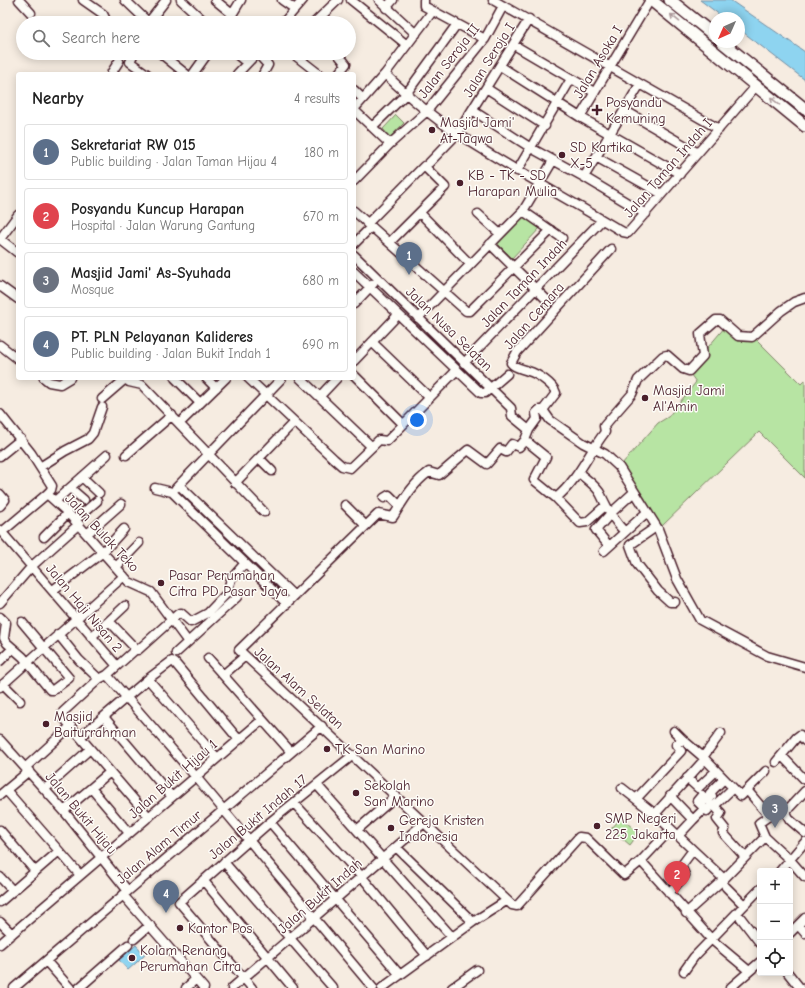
<!DOCTYPE html>
<meta charset="utf-8">
<style>
body{margin:0;font-family:"Comic Neue",sans-serif;background:#f2f2f2;color:#222}
.controls{position:absolute;right:12px;bottom:12px;display:grid;overflow:hidden;border-radius:4px;box-shadow:0 2px 10px #0003}
.controls button{width:36px;height:36px;display:grid;place-items:center;padding:0;border:0;border-bottom:1px solid #e0e0e0;background:#fff;color:#222;font:20px sans-serif}
.compass{position:absolute;left:709px;top:12px;width:36px;height:36px;border-radius:50%;background:#fff;box-shadow:0 2px 10px #0003;rotate:225deg}
.you{position:absolute;left:417px;top:420px;width:14px;height:14px;margin:-10px;border:3px solid #fff;border-radius:50%;background:#1a73e8;box-shadow:0 0 0 6px #1a73e833}
.badge{display:grid;place-items:center;width:26px;height:26px;border-radius:50%;background:#4a1f2b;color:#fff;font-size:13px;font-weight:700}
.pin{position:absolute;translate:-50% -33px;filter:drop-shadow(0 1px 2px #0008)}
.pin::after{content:'';position:absolute;top:21px;width:14px;height:12px;background:inherit;clip-path:polygon(0 0,100% 0,50% 100%)}
.list{margin:0;padding:0;list-style:none}
h2{display:flex;justify-content:space-between;align-items:center;height:52px;margin:0;padding:0 16px;font-size:17px}
h2 small{font-size:13px;font-weight:400;color:#767676}
.list li{display:grid;grid-template-columns:26px 1fr auto;gap:12px;align-items:center;box-sizing:border-box;height:56px;margin:0 8px 8px;padding:0 8px;border:1px solid #e0e0e0;border-radius:4px}
.list b{display:block;font-size:15px;white-space:nowrap}
.list p{margin:0;font-size:13px;white-space:nowrap;color:#767676}
.list em{font-size:13px;font-style:normal;color:#767676}
.icon{flex:none;width:22px;height:22px;fill:none;stroke:currentColor;stroke-width:2;stroke-linecap:round;stroke-linejoin:round}
.map{position:relative;flex:none;width:805px;height:988px;overflow:hidden}
.search{position:absolute;background:#fff;box-shadow:0 2px 10px #0003;left:16px;top:16px;width:340px;height:44px;display:flex;align-items:center;gap:10px;box-sizing:border-box;padding:0 14px;border-radius:22px;color:#767676;font-size:15px}
.panel{position:absolute;background:#fff;box-shadow:0 2px 10px #0003;left:16px;top:72px;width:340px;height:308px;border-radius:4px}
.map>svg:first-child{display:block}
.green{fill:#b7e4a3;stroke:#808267}
.water{fill:#8ed4f0;stroke:#738ca1}
.lines{fill:none;stroke-linecap:round;stroke-linejoin:round}
.minor-casing{stroke:#4a1f2b;stroke-width:11}
.highway-casing{stroke:#4a1f2b;stroke-width:14}
.minor{stroke:#fdfcf7;stroke-width:8}
.highway{stroke:#fdfcf7;stroke-width:11}
.oneway{stroke:#ac999b}
.poi-dot{fill:#4a1f2b;stroke:#fdfcf7;stroke-width:1.5}
.labels{text-anchor:middle;dominant-baseline:central;stroke-width:3;stroke-linejoin:round;paint-order:stroke}
.street-label{font-size:14px;fill:#4a1f2b;stroke:#fdfcf7}
.poi-label{font-size:14px;fill:#4a1f2b;stroke:#fdfcf7;text-anchor:start}
</style>
<div class="map">
<svg width="805" height="988" viewBox="0 0 805 988">
<rect width="100%" height="100%" fill="#f6ece1"/>
<filter id="ink" filterUnits="userSpaceOnUse"><feTurbulence type="fractalNoise" baseFrequency=".025" numOctaves="2"/><feDisplacementMap in="SourceGraphic" scale="8" xChannelSelector="R" yChannelSelector="G"/><feConvolveMatrix kernelMatrix="1 2 1 2 8 2 1 2 1" color-interpolation-filters="sRGB"/></filter>
<g filter="url(#ink)">
<!-- green -->
<path class="green" d="M396 115 404 123 390 137 383 129Z
M522 214 541 227 512 258 496 242Z
M725 327 755 338 801 384 805 380V478L759 432 661 527 644 497 621 465 658 423 668 417 696 382 688 371Z
M621 818 639 833 630 845 611 829Z"/>
<!-- water -->
<path class="water" d="M700 0H730L805 52V80L739 29V18H724Z
M136 945 145 955 128 970 119 960Z"/>
<g class="lines">
<!-- minor casing -->
<g class="minor-casing">
<path id="minor" d="M19 0 31 13
M83 0 103 14 105 18 101 23
M125 0 148 22
M181 0 206 23
M215 0 232 14
M282 0 295 9
M351 0 407 45
M379 0 416 34
M424 0V6L485 39
M493 0 719 129
M386 8 393 0
M148 23 166 0
M227 23 241 0
M283 23 303 0
M314 23 338 0
M514 45 594 92
M134 53 130 62 147 74
M160 53 186 74
M235 53 247 63
M257 53 268 65 263 74
M292 53 319 74
M337 53 346 64 338 74
M500 66 580 117 680 174
M114 74 112 72 119 61
M193 74 208 53
M237 74 257 53
M385 74C407 95 432 117 458 134 512 169 568 199 623 232L628 233 757 85
M486 88 545 126
M354 90 363 99
M354 109 385 74 432 12
M354 110 390 144
M472 110 531 148 584 177 640 84
M624 110 698 153
M580 117 650 0
M372 127 406 94 457 24
M596 157 662 194
M429 163 457 134 529 19
M517 171 571 79
M584 177 646 214
M354 181 390 144 427 111 485 39 503 6
M354 211 466 311H470L551 230
M523 211 562 238
M420 213 470 264
M478 214 500 234
M367 224 424 166 445 187 390 242
M0 239 18 215
M0 239 18 253
M354 244 371 227
M490 244 549 302
M611 249 517 352 511 363C516 369 522 368 528 371 538 374 553 384 556 393L543 410 550 420 583 443 605 454 619 467 658 529 677 579 700 620 767 656 805 667
M354 255 511 408 512 416 529 430 525 440 546 457 534 480 556 498 580 523 587 522 606 505
M354 272 481 393H485L507 374
M0 286 18 299
M354 304 373 284
M418 318 523 211 551 164
M372 342 429 397
M0 345 18 359
M354 361 398 315
M464 363 602 220
M354 375 403 424
M44 378 49 382 60 384 70 378
M124 378 129 382 142 385 264 512
M175 378 200 403
M206 378 216 388
M248 378 334 459 342 466 350 468 379 440 387 441 456 371
M300 378 372 447
M320 396 337 378
M102 399 124 380
M0 414 31 453 52 486 51 490 47 494 68 513 129 582 151 592 188 642
M182 421 226 378
M529 430 537 419 536 413 539 410H543
M525 440 519 447 512 444 506 452 500 449 487 464 468 450 439 475 429 472C413 483 403 501 393 517L378 514 239 650 512 905 517 906 579 837 586 838 624 875 641 861 671 829
M126 455 172 415
M0 456 21 439
M259 458 272 471
M40 467 65 451 88 439 93 433 102 407
M579 473C586 479 598 487 601 495 607 508 614 521 624 531
M82 477 99 493
M235 483 294 422
M179 485 294 596
M70 488 84 500
M155 488 172 492
M176 488 282 378
M172 492 287 604
M0 494 5 500 0 506
M384 498 389 495 400 506
M556 498C578 480 588 454 605 432L604 426 632 394 638 380 663 356 667 355 683 369 689 371 703 356 700 334 716 320H720L738 336 752 337 781 311 794 302 805 298
M55 501 107 455
M345 505 365 525
M75 520 97 501
M656 527 630 545 637 564 658 591 670 602H675
M0 530 117 666
M2 532 47 494
M87 534 121 504
M44 537 68 513
M609 546 596 530 611 513 634 492
M604 551 646 513
M117 566 139 543
M53 590 103 552 124 529
M0 603 32 566 79 524
M0 617 6 623 4 638 7 643 23 657 50 690H53L69 678 22 622
M109 621 125 606
M58 634 79 660 99 679
M91 637 109 621 132 645
M176 653 237 597
M208 658 291 752
M0 661 12 649
M107 675 196 777 373 988
M223 675 244 657
M148 679 217 758
M3 684 20 701
M0 687 124 576
M104 717 172 797
M674 731 682 739
M80 737 148 679 172 661 175 663 239 740
M0 740 64 811 128 891
M782 756 805 780
M703 757 721 733
M776 762 796 738 800 735 805 741
M26 767 71 726
M687 778 698 788 716 771
M724 779 710 793 712 796 708 801 702 795 697 801 707 811 712 805 714 806 733 788
M317 785 452 937
M91 788 129 833
M622 788 655 814 693 850 681 866 685 875 669 893
M45 789 90 749
M6 790 80 875
M747 790 769 816 759 823 765 837 790 860 805 877
M805 791 790 807 784 809 790 820 805 833
M0 795 29 771
M670 796 693 820 704 809
M636 799 681 751 676 745 682 739 703 757 741 796 766 771
M294 803 362 877 427 956
M714 806 721 813 717 819 725 829 723 833 745 857
M64 811 110 772
M655 814 705 759
M769 816 784 809
M149 817 62 716 63 712 99 679 107 675 135 650H138L178 614 181 613 191 622 208 613 227 593 231 579 244 564
M270 822 400 975
M0 830 35 871
M357 830 396 796
M678 836 693 820
M396 847 473 922
M693 850 724 879
M641 861 712 940 749 971
M224 862 333 988
M780 871 805 842
M0 877 13 891
M203 880 293 988
M726 887 744 905
M123 895 204 988
M0 902 59 851
M686 913 724 879 765 837
M737 913 760 943
M0 922 12 934
M798 925 805 933
M790 933 805 918
M134 939 150 925
M0 944 262 720
M46 961 70 988
M684 971 694 957 760 889
M788 973 800 988
M14 988 322 726
M79 988 128 945
M186 988 196 979
M232 988 424 823
M252 988 179 902 270 822 353 755
M382 988 473 922 506 901
M452 988 477 970
M730 988 760 962"/>
</g>
<!-- highway casing -->
<g class="highway-casing">
<path id="highway" d="M651 0 805 126
M670 0 715 36
M722 42 805 109"/>
</g>
<!-- minor -->
<use href="#minor" class="minor"/>
<!-- highway -->
<use href="#highway" class="highway"/>
</g>
<!-- one-way arrows -->
<defs><path id="oneway-shaft" d="M-6 0H5M1.5-3L5.5 0L1.5 3" fill="none" stroke-width="1.6" stroke-linecap="round" stroke-linejoin="round"/></defs>
<g class="oneway">
<use href="#oneway-shaft" transform="translate(675 18) rotate(-141)"/>
<use href="#oneway-shaft" transform="translate(775 101) rotate(-140)"/>
</g>
</g>
<!-- markers -->
<g class="poi-dot">
<path d="M595 104h4v4h4v4h-4v4h-4v-4h-4v-4h4z"/>
<circle cx="432" cy="130" r="4"/>
<circle cx="562" cy="155" r="4"/>
<circle cx="460" cy="183" r="4"/>
<circle cx="645" cy="398" r="4"/>
<circle cx="161" cy="583" r="4"/>
<circle cx="46" cy="724" r="4"/>
<circle cx="327" cy="749" r="4"/>
<circle cx="356" cy="793" r="4"/>
<circle cx="597" cy="826" r="4"/>
<circle cx="391" cy="828" r="4"/>
<circle cx="180" cy="928" r="4"/>
<circle cx="132" cy="958" r="4"/>
</g>
<g class="labels">
<!-- street labels -->
<g class="street-label">
<text transform="translate(489 60) rotate(-58)">Jalan Seroja I</text>
<text transform="translate(449 61) rotate(-52)">Jalan Seroja II</text>
<text transform="translate(598 62) rotate(-59)">Jalan Asoka I</text>
<text transform="translate(668 168) rotate(-49)">Jalan Taman Indah I</text>
<text transform="translate(524 283) rotate(-46)">Jalan Taman Indah</text>
<text transform="translate(534 316) rotate(-49)">Jalan Cemara</text>
<text transform="translate(449 329) rotate(44)">Jalan Nusa Selatan</text>
<text transform="translate(102 533) rotate(47)">Jalan Bulak Teko</text>
<text transform="translate(84 608) rotate(50)">Jalan Haji Nisan 2</text>
<text transform="translate(299 688) rotate(42)">Jalan Alam Selatan</text>
<text transform="translate(173 779) rotate(-41)">Jalan Bukit Hijau 1</text>
<text transform="translate(81 813) rotate(50)">Jalan Bukit Hijau</text>
<text transform="translate(258 817) rotate(-40)">Jalan Bukit Indah 17</text>
<text transform="translate(159 847) rotate(-40)">Jalan Alam Timur</text>
<text transform="translate(320 896) rotate(-41)">Jalan Bukit Indah</text>
</g>
<!-- poi labels -->
<g class="poi-label">
<text x="606" y="102">Posyandu<tspan x="606" dy="16">Kemuning</tspan></text>
<text x="440" y="122">Masjid Jami'<tspan x="440" dy="16">At-Taqwa</tspan></text>
<text x="570" y="147">SD Kartika<tspan x="570" dy="16">X-5</tspan></text>
<text x="468" y="175">KB - TK - SD<tspan x="468" dy="16">Harapan Mulia</tspan></text>
<text x="653" y="390">Masjid Jami<tspan x="653" dy="16">Al'Amin</tspan></text>
<text x="169" y="575">Pasar Perumahan<tspan x="169" dy="16">Citra PD Pasar Jaya</tspan></text>
<text x="54" y="716">Masjid<tspan x="54" dy="16">Baiturrahman</tspan></text>
<text x="335" y="749">TK San Marino</text>
<text x="364" y="785">Sekolah<tspan x="364" dy="16">San Marino</tspan></text>
<text x="605" y="818">SMP Negeri<tspan x="605" dy="16">225 Jakarta</tspan></text>
<text x="399" y="820">Gereja Kristen<tspan x="399" dy="16">Indonesia</tspan></text>
<text x="188" y="928">Kantor Pos</text>
<text x="140" y="950">Kolam Renang<tspan x="140" dy="16">Perumahan Citra</tspan></text>
</g>
</g>
</svg>
<div class="controls">
<button>+</button>
<button>−</button>
<button><svg class="icon" aria-label="locate" viewBox="0 0 24 24"><circle cx="12" cy="12" r="6"/><path d="M12 2v4M12 18v4M2 12h4M18 12h4"/></svg></button>
</div>
<svg class="compass" viewBox="-18 -18 36 36"><path d="M0-13l5 13h-10z" fill="#e53935"/><path d="M0 13l5-13h-10z" fill="#767676"/></svg>
<div class="you"></div>
<div class="pin badge" style="left:409px;top:275px;background:#5c6f8a">1</div>
<div class="pin badge" style="left:677px;top:894px;background:#e0444e">2</div>
<div class="pin badge" style="left:775px;top:828px;background:#6b7280">3</div>
<div class="pin badge" style="left:166px;top:913px;background:#5c6f8a">4</div>
<div class="search"><svg class="icon" aria-label="search" viewBox="0 0 24 24"><circle cx="10" cy="10" r="6"/><path d="M15 15l6 6"/></svg>Search here</div>
<section class="panel">
<h2>Nearby<small>4 results</small></h2>
<ul class="list">
<li><span class="badge" style="background:#5c6f8a">1</span><div><b>Sekretariat RW 015</b><p>Public building · Jalan Taman Hijau 4</p></div><em>180 m</em></li>
<li><span class="badge" style="background:#e0444e">2</span><div><b>Posyandu Kuncup Harapan</b><p>Hospital · Jalan Warung Gantung</p></div><em>670 m</em></li>
<li><span class="badge" style="background:#6b7280">3</span><div><b>Masjid Jami' As-Syuhada</b><p>Mosque</p></div><em>680 m</em></li>
<li><span class="badge" style="background:#5c6f8a">4</span><div><b>PT. PLN Pelayanan Kalideres</b><p>Public building · Jalan Bukit Indah 1</p></div><em>690 m</em></li>
</ul>
</section>
</div>
